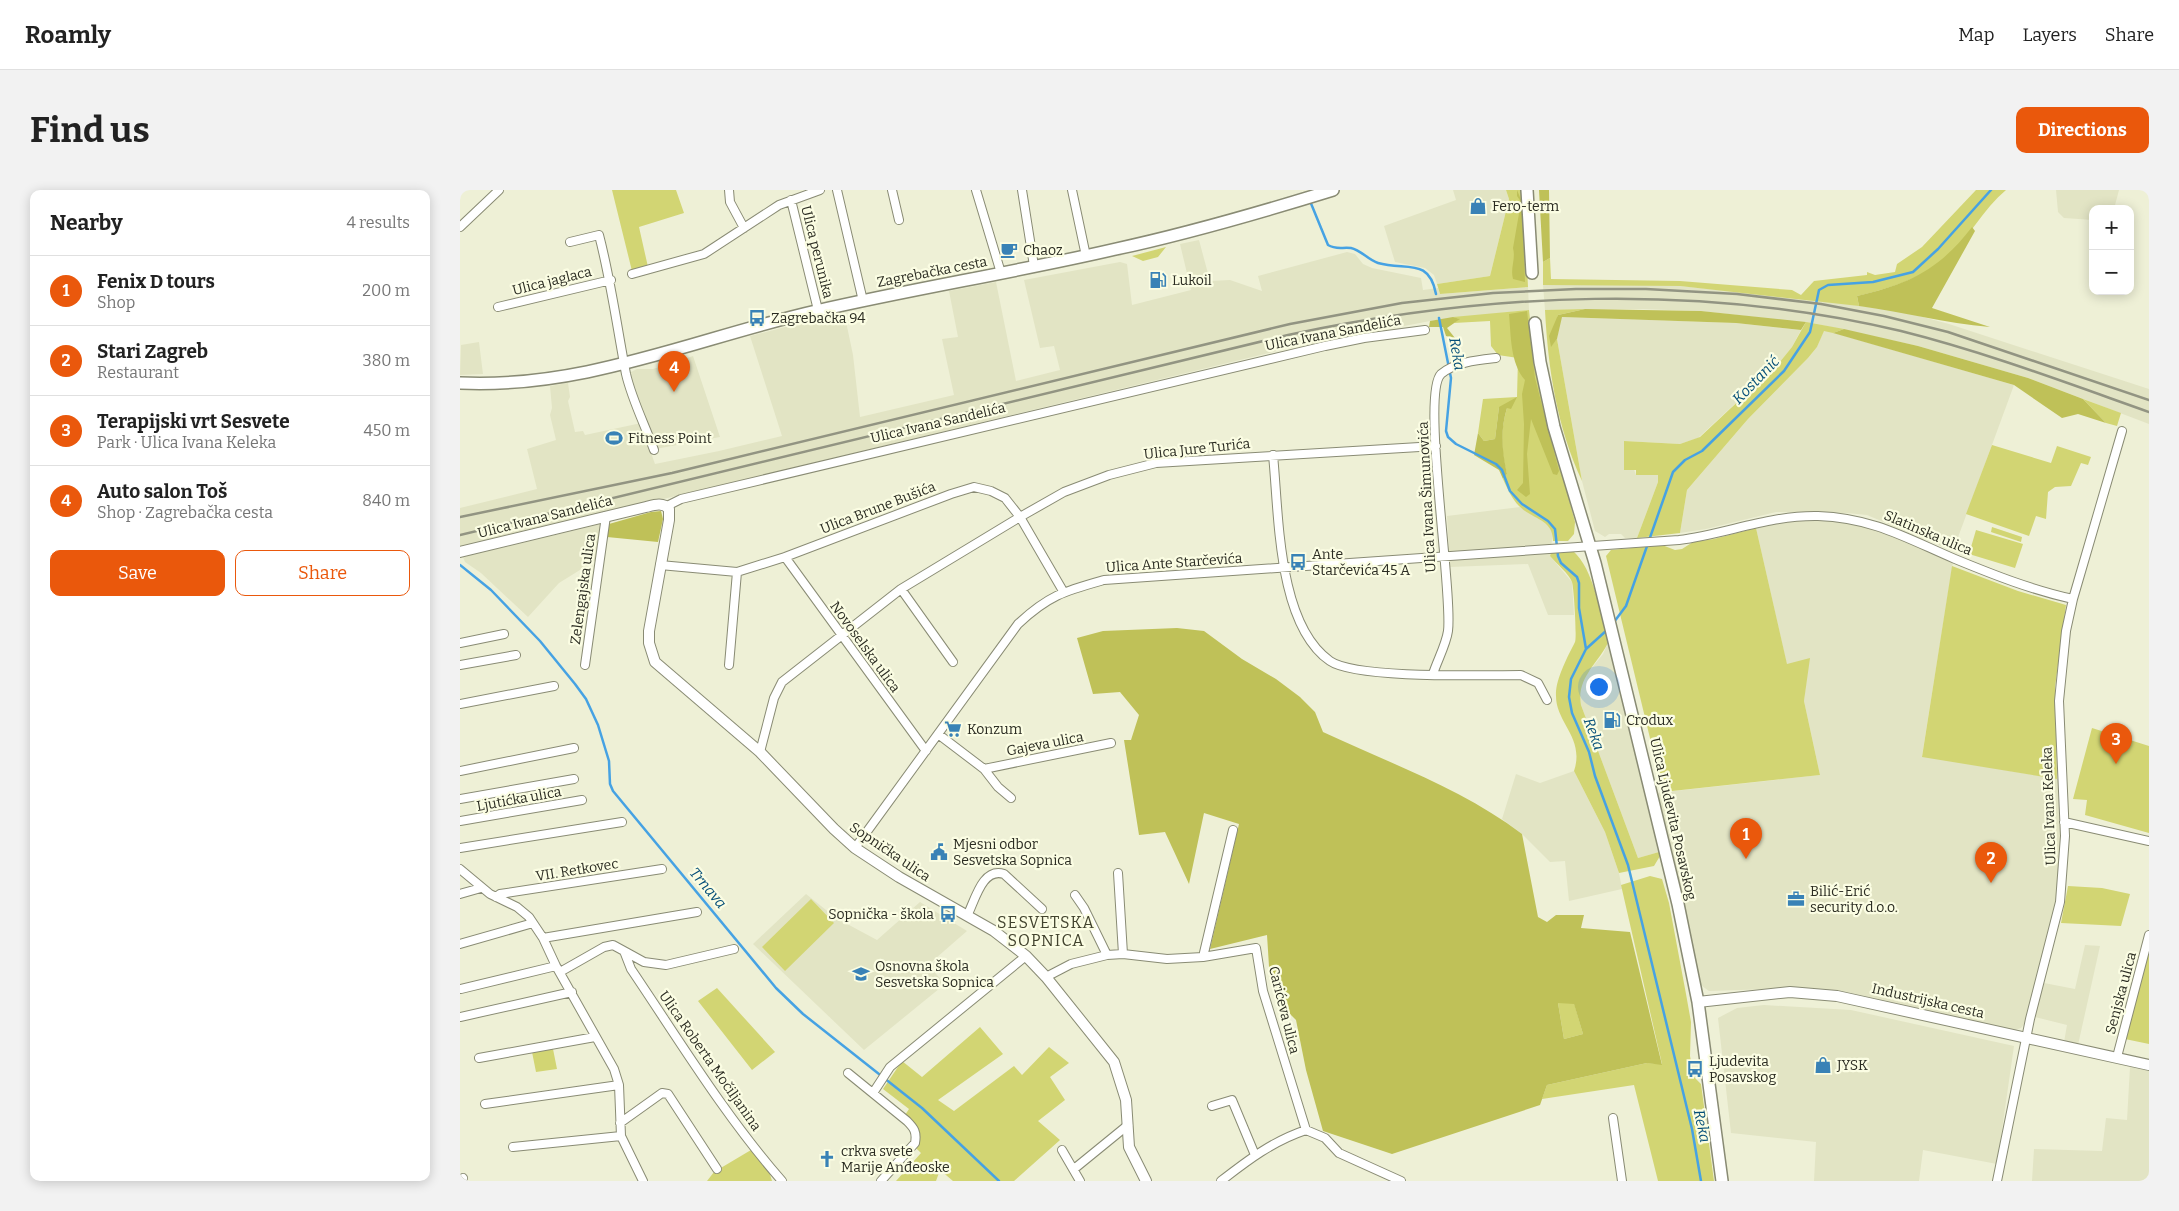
<!DOCTYPE html>
<meta charset="utf-8">
<style>
body{margin:0;font-family:Bitter,serif;background:#f2f2f2;color:#222}
.controls{position:absolute;right:15px;top:15px;display:grid;overflow:hidden;border-radius:10px;box-shadow:0 2px 12px #0003}
.controls button{width:45px;height:45px;display:grid;place-items:center;padding:0;border:0;border-bottom:1px solid #e0e0e0;background:#fff;color:#222;font:25px sans-serif}
.you{position:absolute;left:1138px;top:496px;width:18px;height:18px;margin:-12px;border:4px solid #fff;border-radius:50%;background:#1a73e8;box-shadow:0 0 0 8px #1a73e833}
.badge{display:grid;place-items:center;width:32px;height:32px;border-radius:50%;background:#ea580c;color:#fff;font-size:16px;font-weight:700}
.pin{position:absolute;translate:-50% -41px;filter:drop-shadow(0 1px 2px #0008)}
.pin::after{content:'';position:absolute;top:26px;width:18px;height:15px;background:inherit;clip-path:polygon(0 0,100% 0,50% 100%)}
.list{margin:0;padding:0;list-style:none}
h2{display:flex;justify-content:space-between;align-items:center;height:65px;margin:0;padding:0 20px;font-size:21px}
h2 small{font-size:16px;font-weight:400;color:#767676}
.list li{display:grid;grid-template-columns:32px 1fr auto;gap:15px;align-items:center;box-sizing:border-box;height:70px;padding:0 20px;border-top:1px solid #e0e0e0}
.list b{display:block;font-size:19px;white-space:nowrap}
.list p{margin:0;font-size:16px;white-space:nowrap;color:#767676}
.list em{font-size:16px;font-style:normal;color:#767676}
.actions{display:flex;gap:10px;padding:15px 20px}
.actions a{flex:1;padding:11px 0;border:1px solid #ea580c;border-radius:10px;text-align:center;font-size:18px;color:#ea580c}
.actions .main{background:#ea580c;color:#fff}
.map{position:relative;flex:none;width:1689px;height:991px;overflow:hidden;border-radius:10px}
header{display:flex;align-items:center;gap:30px;box-sizing:border-box;height:70px;padding:0 25px;background:#fff;border-bottom:1px solid #e0e0e0}
header strong{font-size:24px}
nav{display:flex;gap:28px;margin-inline-start:auto;font-size:18px}
.intro{display:flex;align-items:center;justify-content:space-between;box-sizing:border-box;height:120px;padding:0 30px}
h1{margin:0;font-size:35px}
.button{padding:12px 22px;border-radius:10px;background:#ea580c;color:#fff;font-size:18px;font-weight:700}
main{display:flex;gap:30px;padding:0 30px}
aside{flex:1;background:#fff;border-radius:10px;box-shadow:0 2px 12px #0003}
.map>svg:first-child{display:block}
.built{fill:#e2e4c4}
.green{fill:#d2d573}
.forest{fill:#bfc158;fill-rule:evenodd}
.lines{fill:none;stroke-linecap:round;stroke-linejoin:round}
.stream{stroke:#46a2e3;stroke-width:2.5}
.minor-casing{stroke:#898b74;stroke-width:10}
.tertiary-casing{stroke:#898b74;stroke-width:12}
.secondary-casing{stroke:#898b74;stroke-width:14}
.minor{stroke:#fff;stroke-width:8}
.tertiary{stroke:#fff;stroke-width:10}
.secondary{stroke:#fff;stroke-width:11}
.rail{stroke:#929482;stroke-width:2.5}
.labels{text-anchor:middle;dominant-baseline:central;stroke-width:4.5;stroke-linejoin:round;paint-order:stroke}
.poi-label{font-size:14px;fill:#2b2c22;stroke:#fbfde3;text-anchor:start}
.street-label{font-size:14px;fill:#2b2c22;stroke:#fbfde3}
.water-label{font-size:15px;font-style:italic;fill:#044e78;stroke:#fbfde3}
.quarter-label{font-size:16px;letter-spacing:1px;fill:#42432e;stroke:#fbfde3}
</style>
<header>
<strong>Roamly</strong>
<nav><a>Map</a><a>Layers</a><a>Share</a></nav>
</header>
<div class="intro"><h1>Find us</h1><a class="button">Directions</a></div>
<main>
<aside>
<h2>Nearby<small>4 results</small></h2>
<ul class="list">
<li><span class="badge">1</span><div><b>Fenix D tours</b><p>Shop</p></div><em>200 m</em></li>
<li><span class="badge">2</span><div><b>Stari Zagreb</b><p>Restaurant</p></div><em>380 m</em></li>
<li><span class="badge">3</span><div><b>Terapijski vrt Sesvete</b><p>Park · Ulica Ivana Keleka</p></div><em>450 m</em></li>
<li><span class="badge">4</span><div><b>Auto salon Toš</b><p>Shop · Zagrebačka cesta</p></div><em>840 m</em></li>
</ul>
<div class="actions"><a class="main">Save</a><a>Share</a></div>
</aside>
<div class="map">
<svg width="1689" height="991" viewBox="0 0 1689 991">
<rect width="100%" height="100%" fill="#eef0d6"/>
<!-- built -->
<path class="built" d="M993 0H1046L1049 9 1030 86 977 94 974 85 965 78 935 72 924 36 996 10Z
M1596 0H1659L1654 19H1633V30L1604 28 1598 22Z
M739 50 750 91 770 90 802 101 798 86 887 62 895 64 903 74 912 78 961 88 963 100 978 98 980 104 1068 97 1069 120 970 131 825 159 0 358V318L77 299 67 259 96 250 90 225 92 218 90 196 108 193 110 207 108 211 115 242 123 241 125 245 186 232 169 183 177 179H193L233 166 260 247 190 260 195 274 259 261 322 246 290 146 384 122 393 165 400 227 494 205 482 149 498 147 489 101 536 92 556 191 600 180 594 156 580 158 564 90 660 72 667 74 672 115 731 100 720 54Z
M1142 94 1220 96 1343 108 1444 122 1489 134 1689 199V234L1568 188 1458 156 1357 134 1241 121 1178 119 1085 120 1083 95Z
M1101 127 1276 133 1341 140 1332 157 1319 173 1238 248 1220 254 1164 251 1176 285H1198V292L1177 348H1165L1161 344H1149L1145 347 1135 341 1122 291 1097 149Z
M1364 140 1554 195 1493 361 1407 325 1387 323 1316 322 1246 339 1220 343 1227 300 1288 229 1348 168 1357 157Z
M19 152 23 184 0 185 1 155Z
M1060 317 1088 335 1093 342 1090 366 1112 392 1114 425H1088L1068 374 990 377 987 326Z
M1348 329 1394 333 1416 338 1493 372 1462 566 1598 589 1601 673 1596 713 1565 833 1561 838 1555 840 1544 838 1387 802 1348 798 1249 801 1242 796 1236 786 1227 726 1214 682 1196 603 1360 585 1344 511 1349 469 1327 475 1296 338 1307 334Z
M141 334 136 370 99 393 68 427 21 383 5 372 3 367Z
M1149 451 1178 564 1199 662 1178 668 1121 515 1118 501 1126 485 1143 464Z
M1114 581 1145 642 1159 683 1162 699 1109 711 1105 671 1090 672 1062 644 1042 629 1056 584 1080 593Z
M346 704 376 728 417 750 460 712 507 741 468 775 485 794 404 860 293 754Z
M1625 755 1640 756 1618 855 1604 852 1607 835 1575 827 1584 793 1615 799Z
M1304 815 1391 820 1554 856 1537 974 1463 960 1459 991H1354L1356 952 1271 943 1258 828 1277 818Z
M1670 877 1689 881V991H1572L1574 959 1642 961 1646 928 1667 930Z"/>
<!-- green -->
<path class="green" d="M152 0H216L224 23 179 37 188 77 172 81Z
M1046 0H1063L1068 97 980 104 977 94 1030 86 1049 9Z
M1516 0H1546C1522 20 1509 49 1485 69 1460 89 1428 99 1397 106L1399 116 1220 96 1083 95V72L1090 68 1091 89 1220 91 1332 100 1341 105 1354 91 1407 85V82L1415 85 1435 82 1437 74 1462 57Z
M706 57 698 67 683 71 672 66Z
M1125 119 1098 125 1091 156 1097 149 1122 291C1097 237 1088 179 1085 120Z
M1069 120 1076 184 1115 332 1114 344 1108 351H1093C1093 329 1073 330 1059 316 1052 309 1047 298 1043 289L1047 284C1041 261 1040 241 1047 218L1039 217 1035 249 1024 251 1018 243 1023 209 1057 207 1058 168 1038 165 1031 156 1030 131 994 133 999 129 993 127Z
M1346 132 1384 139 1373 143 1364 141 1357 157 1348 168 1288 229 1227 300 1220 343 1177 348 1198 292V285H1176V280H1164V251L1220 254 1240 247 1319 173 1332 157Z
M1623 209 1661 223 1657 236 1646 233Z
M1532 255 1591 273 1597 256 1631 267 1628 275 1621 273 1611 296 1595 297 1588 302 1586 329 1576 326 1569 346 1506 324Z
M1532 337 1562 347 1561 352 1531 342Z
M1296 338 1327 474 1350 468 1344 511 1360 585 1203 602 1146 366 1151 360 1202 355 1215 360 1222 359 1233 352 1254 349Z
M1516 340 1563 354 1555 378 1509 364Z
M1113 361C1134 379 1140 424 1149 451 1138 474 1116 488 1121 515L1178 668 1199 662 1200 666 1194 676 1159 683 1145 642 1114 581C1125 548 1096 533 1096 506 1095 490 1108 466 1115 452 1117 448 1114 398 1112 392 1109 384 1096 373 1090 366L1091 363Z
M1492 376 1558 401 1606 415 1595 497 1597 589 1462 567Z
M1632 538 1689 556V643L1625 625 1627 610 1613 609Z
M1190 686 1202 689 1209 713 1226 804 1231 832 1230 866 1234 887 1241 894 1254 991H1198L1174 895 1082 909 1087 895 1187 873 1202 874 1161 695Z
M1608 696 1642 698 1670 704 1661 736 1601 733Z
M351 709 374 733 325 781 302 757Z
M1689 753V854L1665 849Z
M257 798 315 862 292 880 238 811Z
M1098 813H1114L1123 844 1104 849Z
M520 837 543 864 478 910 494 921 554 876 562 885 589 857 609 873 590 887 605 910 578 931 600 950 554 991H493L480 980 476 991H436L461 963 455 957C465 943 456 934 445 925L449 919 423 899 442 871 462 887Z
M93 859 97 879 76 882 72 862Z
M291 960 309 981 312 991H247L254 982Z"/>
<!-- forest -->
<path class="forest" d="M1057 0 1062 12 1065 92 1053 89C1050 78 1056 69 1053 58L1061 12 1057 6Z
M1079 0H1089L1090 68 1083 72Z
M1512 37 1515 41 1472 118 1530 137C1485 133 1443 122 1399 116L1397 106C1449 94 1479 80 1512 37Z
M1125 119 1241 121 1346 132 1341 140 1276 133 1102 127 1097 149 1091 157 1089 146 1098 125Z
M1067 121 1075 188 1099 281 1097 285 1093 284 1071 229 1067 264 1070 304 1066 307 1057 300 1063 293 1064 234 1062 204 1065 190C1050 173 1051 145 1049 124Z
M993 127 1000 129 987 138 995 148 986 146 983 137H969L970 131Z
M1384 139 1458 156 1568 188 1623 209 1646 233 1618 224 1602 228 1554 195 1373 143Z
M1057 207 1051 219 1047 218C1040 241 1042 261 1047 284L1043 289 1039 280 1014 265 1018 243 1024 251 1035 249 1039 217Z
M201 321 203 329 198 352 147 347 149 334 191 322Z
M717 438 744 441 782 469 816 489 840 507 855 522 863 542C929 573 1003 599 1062 644L1078 727 1087 732 1096 725H1124L1121 738 1170 742 1202 875 1187 873 1087 895 1080 915 932 964 863 941 846 880 836 830 818 812 810 792 807 745 750 759 779 634 744 623 729 694 705 642 679 645 664 550H671L679 525 660 502 633 504 617 448 643 441ZM1098 813 1114 814 1123 844 1104 849Z"/>
<g class="lines">
<!-- stream -->
<path class="stream" d="M850 11 868 55C876 60 882 57 891 58 901 60 908 70 918 73 946 81 969 67 976 104
M979 128 991 188 986 241 988 247 996 254 1036 274 1042 280 1050 301 1062 314 1088 331 1095 339 1098 366 1101 373 1117 387 1119 393V418L1126 459 1111 489 1109 507 1112 523 1129 562 1135 586 1168 675 1232 939 1241 991
M0 375 31 400 80 451 115 494 126 509 138 535 149 571 150 594 153 601 316 798 343 824 462 918 539 991
M1154 432 1166 416 1213 282 1225 270 1242 261 1324 181 1350 142 1359 100 1368 95 1413 92 1453 82 1478 59 1531 0
M1126 459 1147 440"/>
<!-- minor casing -->
<g class="minor-casing">
<path id="minor" d="M269 0 270 12 284 38
M377 0 403 111
M432 0 439 30
M516 0 541 83
M562 0 574 76
M612 0 626 66
M331 10 358 120
M0 37 39 0
M110 52 139 45C151 91 157 137 166 184 172 210 185 235 194 260
M172 84 244 64 319 15 360 0
M38 117 151 90
M813 265C819 323 817 434 870 471 896 489 1024 485 1061 485L1078 493 1087 510
M207 316 221 309 865 156 904 148 965 140
M325 367 466 561
M200 375 277 382 325 367 491 304 514 297 531 301 545 308 560 327 603 401
M441 399 493 472
M0 453 44 444
M0 475 56 465
M125 475 146 326
M269 475 277 382
M973 484C977 471 986 455 988 441 993 401 961 203 981 184 995 172 1018 170 1036 168
M0 514 94 496
M478 544 524 579 538 597 551 608
M300 562 314 508 322 492 441 399 560 327 604 302 649 285 696 273 976 256
M524 579 651 553
M0 581 114 558
M0 609 114 589
M0 631 122 610
M1604 632 1689 651
M0 658 162 632
M395 658 558 434C589 405 605 401 644 390L1219 350C1266 344 1310 325 1358 326 1413 328 1446 348 1495 369 1534 385 1572 400 1613 409
M0 679 30 704 57 717 69 727 83 748 96 776 154 879 159 895 161 946 183 991
M658 683 663 764
M0 704 21 698
M615 705 624 718 647 765
M36 707 40 704 202 679
M507 726C515 711 522 677 544 684L582 719
M83 748 237 722
M0 754 73 733
M164 761 184 772 206 775 274 759
M743 767 773 640
M100 782 144 757 153 755 164 761 171 779C219 850 265 926 322 991
M586 787 611 774 647 765 663 764 707 769 743 767 796 758 803 801 846 940
M1 799 96 776
M0 827 112 802
M1657 867 1689 745
M19 868 135 847
M388 883 447 931C454 938 457 942 455 953L421 991
M413 903 430 877 566 766
M25 914 159 895
M752 916 772 910 795 965
M1153 928 1162 991
M160 933 202 903 208 904 257 979
M53 957 161 946
M602 960 620 991
M614 979 668 935
M0 990 3 988
M761 991C788 970 813 951 846 940L865 948 879 963 941 991
M1537 991 1570 829 1600 712 1605 646 1599 511 1606 441 1613 409 1662 241"/>
</g>
<!-- tertiary casing -->
<g class="tertiary-casing">
<path id="tertiary" d="M0 362 186 317C194 315 203 312 209 319V330L189 441V453L195 472 300 562 374 639 395 658 439 687 534 741 566 766 586 787 654 872 666 910 669 957 686 991
M1238 812 1330 802 1377 806 1689 875"/>
</g>
<!-- secondary casing -->
<g class="secondary-casing">
<path id="secondary" d="M1067 0 1072 83
M1075 133 1080 172 1094 237 1135 373 1218 714 1238 812 1262 991
M0 193C125 199 237 148 356 121 456 98 557 82 656 59 730 43 802 22 873 0"/>
</g>
<!-- minor -->
<use href="#minor" class="minor"/>
<!-- tertiary -->
<use href="#tertiary" class="tertiary"/>
<!-- secondary -->
<use href="#secondary" class="secondary"/>
<!-- rail -->
<path class="rail" d="M0 327 212 283 830 134 942 113 1033 103 1116 99H1186L1277 104 1361 114 1424 126 1488 142 1689 210
M0 345 828 145C1029 102 1240 93 1441 141 1525 162 1607 193 1689 222"/>
</g>
<!-- icons -->
<defs>
<g id="shop-bare" transform="scale(1.35)"><path d="M-5-2.5h2.3a2.7 3.5 0 0 1 5.4 0H5L5.5 6h-11ZM-1.5-2.5h3a1.5 2.3 0 0 0-3 0Z" fill="#3982b6" stroke="#fbfde3" stroke-width="2.5" paint-order="stroke"/></g>
<g id="cafe-bare" transform="scale(1.35)"><path d="M-5.5-4.5H6V0H3Q3 3.5 0 3.5H-2.5Q-5.5 3.5-5.5 0ZM3-3.2v2h1.7v-2ZM-6 4.5H4V6H-6Z" fill="#3982b6" stroke="#fbfde3" stroke-width="2.5" paint-order="stroke"/></g>
<g id="fuel-bare" transform="scale(1.35)"><path d="M-5.5-6h7V0h2V4h1.3V-2.5L3-4.5l.8-.8L6-3V5H2.5V1h-1V6h-7ZM-4.2-4.7v3.2H.2V-4.7Z" fill="#3982b6" stroke="#fbfde3" stroke-width="2.5" paint-order="stroke"/></g>
<g id="bus-bare" transform="scale(1.35)"><path d="M-5-6H5V4H4V6H2V4H-2V6H-4V4H-5ZM-3.5-4V0h7V-4ZM-3.5 1.2v1.5H-2V1.2ZM2 1.2v1.5H3.5V1.2Z" fill="#3982b6" stroke="#fbfde3" stroke-width="2.5" paint-order="stroke"/></g>
<g id="stadium-bare" transform="scale(1.35)"><path d="M0-5a6.5 5 0 1 0 0 10a6.5 5 0 1 0 0-10ZM-3.5-1.8h7v3.6h-7Z" fill="#3982b6" stroke="#fbfde3" stroke-width="2.5" paint-order="stroke"/></g>
<g id="supermarket-bare" transform="scale(1.35)"><path d="M-6-5.5h2.5l.6 2H6L4.5 2H-2.5L-4.4-4H-6ZM-1.5 3.2a1.3 1.3 0 1 0 .1 0ZM3 3.2a1.3 1.3 0 1 0 .1 0Z" fill="#3982b6" stroke="#fbfde3" stroke-width="2.5" paint-order="stroke"/></g>
<g id="civic-bare" transform="scale(1.35)"><path d="M-.6-6.5H3V-4.5H.6V-3L4-1V1h2V6H-6V1h2V-1L-.6-3ZM-1.2 2.5V6h2.4V2.5Z" fill="#3982b6" stroke="#fbfde3" stroke-width="2.5" paint-order="stroke"/></g>
<g id="office-bare" transform="scale(1.35)"><path d="M-6-3h4V-5.5h4V-3h4V5H-6ZM-1-4.5V-3h2v-1.5ZM-6 0V1H6V0Z" fill="#3982b6" stroke="#fbfde3" stroke-width="2.5" paint-order="stroke"/></g>
<g id="school-bare" transform="scale(1.35)"><path d="M0-5L7-2L0 1L-7-2ZM-4 1L0 2.5L4 1V4Q0 6-4 4Z" fill="#3982b6" stroke="#fbfde3" stroke-width="2.5" paint-order="stroke"/></g>
<g id="church-bare" transform="scale(1.35)"><path d="M-1.2-6h2.4v3.5h3.3v2.4h-3.3V6h-2.4V-.1h-3.3v-2.4h3.3Z" fill="#3982b6" stroke="#fbfde3" stroke-width="2.5" paint-order="stroke"/></g>
</defs>
<g fill-rule="evenodd">
<use href="#shop-bare" x="1018" y="16"/>
<use href="#cafe-bare" x="549" y="60"/>
<use href="#fuel-bare" x="698" y="90"/>
<use href="#bus-bare" x="297" y="128"/>
<use href="#stadium-bare" x="154" y="248"/>
<use href="#bus-bare" x="838" y="372"/>
<use href="#fuel-bare" x="1152" y="530"/>
<use href="#supermarket-bare" x="493" y="539"/>
<use href="#civic-bare" x="479" y="662"/>
<use href="#office-bare" x="1336" y="709"/>
<use href="#bus-bare" x="488" y="724"/>
<use href="#school-bare" x="401" y="784"/>
<use href="#shop-bare" x="1363" y="875"/>
<use href="#bus-bare" x="1235" y="879"/>
<use href="#church-bare" x="367" y="969"/>
</g>
<g class="labels">
<!-- poi labels -->
<g class="poi-label">
<text x="1032" y="16">Fero-term</text>
<text x="563" y="60">Chaoz</text>
<text x="712" y="90">Lukoil</text>
<text x="311" y="128">Zagrebačka 94</text>
<text x="168" y="248">Fitness Point</text>
<text x="852" y="364">Ante<tspan x="852" dy="16">Starčevića 45 A</tspan></text>
<text x="1166" y="530">Crodux</text>
<text x="507" y="539">Konzum</text>
<text x="493" y="654">Mjesni odbor<tspan x="493" dy="16">Sesvetska Sopnica</tspan></text>
<text x="1350" y="701">Bilić-Erić<tspan x="1350" dy="16">security d.o.o.</tspan></text>
<text x="474" y="724" text-anchor="end">Sopnička - škola</text>
<text x="415" y="776">Osnovna škola<tspan x="415" dy="16">Sesvetska Sopnica</tspan></text>
<text x="1249" y="871">Ljudevita<tspan x="1249" dy="16">Posavskog</tspan></text>
<text x="1377" y="875">JYSK</text>
<text x="381" y="961">crkva svete<tspan x="381" dy="16">Marije Anđeoske</tspan></text>
</g>
<!-- street labels -->
<g class="street-label">
<text transform="translate(357 62) rotate(76)">Ulica perunika</text>
<text transform="translate(472 82) rotate(-11)">Zagrebačka cesta</text>
<text transform="translate(92 91) rotate(-14)">Ulica jaglaca</text>
<text transform="translate(873 143) rotate(-11)">Ulica Ivana Sandelića</text>
<text transform="translate(478 233) rotate(-13)">Ulica Ivana Sandelića</text>
<text transform="translate(737 259) rotate(-6)">Ulica Jure Turića</text>
<text transform="translate(967 307) rotate(-93)">Ulica Ivana Šimunovića</text>
<text transform="translate(418 318) rotate(-21)">Ulica Brune Bušića</text>
<text transform="translate(85 327) rotate(-14)">Ulica Ivana Sandelića</text>
<text transform="translate(1468 343) rotate(23)">Slatinska ulica</text>
<text transform="translate(714 373) rotate(-4)">Ulica Ante Starčevića</text>
<text transform="translate(123 399) rotate(-82)">Zelengajska ulica</text>
<text transform="translate(405 457) rotate(54)">Novoselska ulica</text>
<text transform="translate(585 554) rotate(-11)">Gajeva ulica</text>
<text transform="translate(59 609) rotate(-10)">Ljutićka ulica</text>
<text transform="translate(1589 616) rotate(-92)">Ulica Ivana Keleka</text>
<text transform="translate(1213 629) rotate(77)">Ulica Ljudevita Posavskog</text>
<text transform="translate(430 662) rotate(34)">Sopnička ulica</text>
<text transform="translate(117 680) rotate(-9)">VII. Retkovec</text>
<text transform="translate(1661 803) rotate(-75)">Senjska ulica</text>
<text transform="translate(1468 811) rotate(13)">Industrijska cesta</text>
<text transform="translate(824 820) rotate(76)">Carićeva ulica</text>
<text transform="translate(250 871) rotate(55)">Ulica Roberta Močiljanina</text>
</g>
<!-- water labels -->
<g class="water-label">
<text transform="translate(997 164) rotate(80)">Reka</text>
<text transform="translate(1296 190) rotate(-46)">Kostanić</text>
<text transform="translate(1134 544) rotate(70)">Reka</text>
<text transform="translate(248 698) rotate(50)">Trnava</text>
<text transform="translate(1242 936) rotate(78)">Reka</text>
</g>
<!-- quarter labels -->
<g class="quarter-label">
<text x="586" y="732">SESVETSKA<tspan x="586" dy="18">SOPNICA</tspan></text>
</g>
</g>
</svg>
<div class="controls">
<button>+</button>
<button>−</button>
</div>
<div class="you"></div>
<div class="pin badge" style="left:1286px;top:669px">1</div>
<div class="pin badge" style="left:1531px;top:693px">2</div>
<div class="pin badge" style="left:1656px;top:574px">3</div>
<div class="pin badge" style="left:214px;top:202px">4</div>
</div>
</main>
